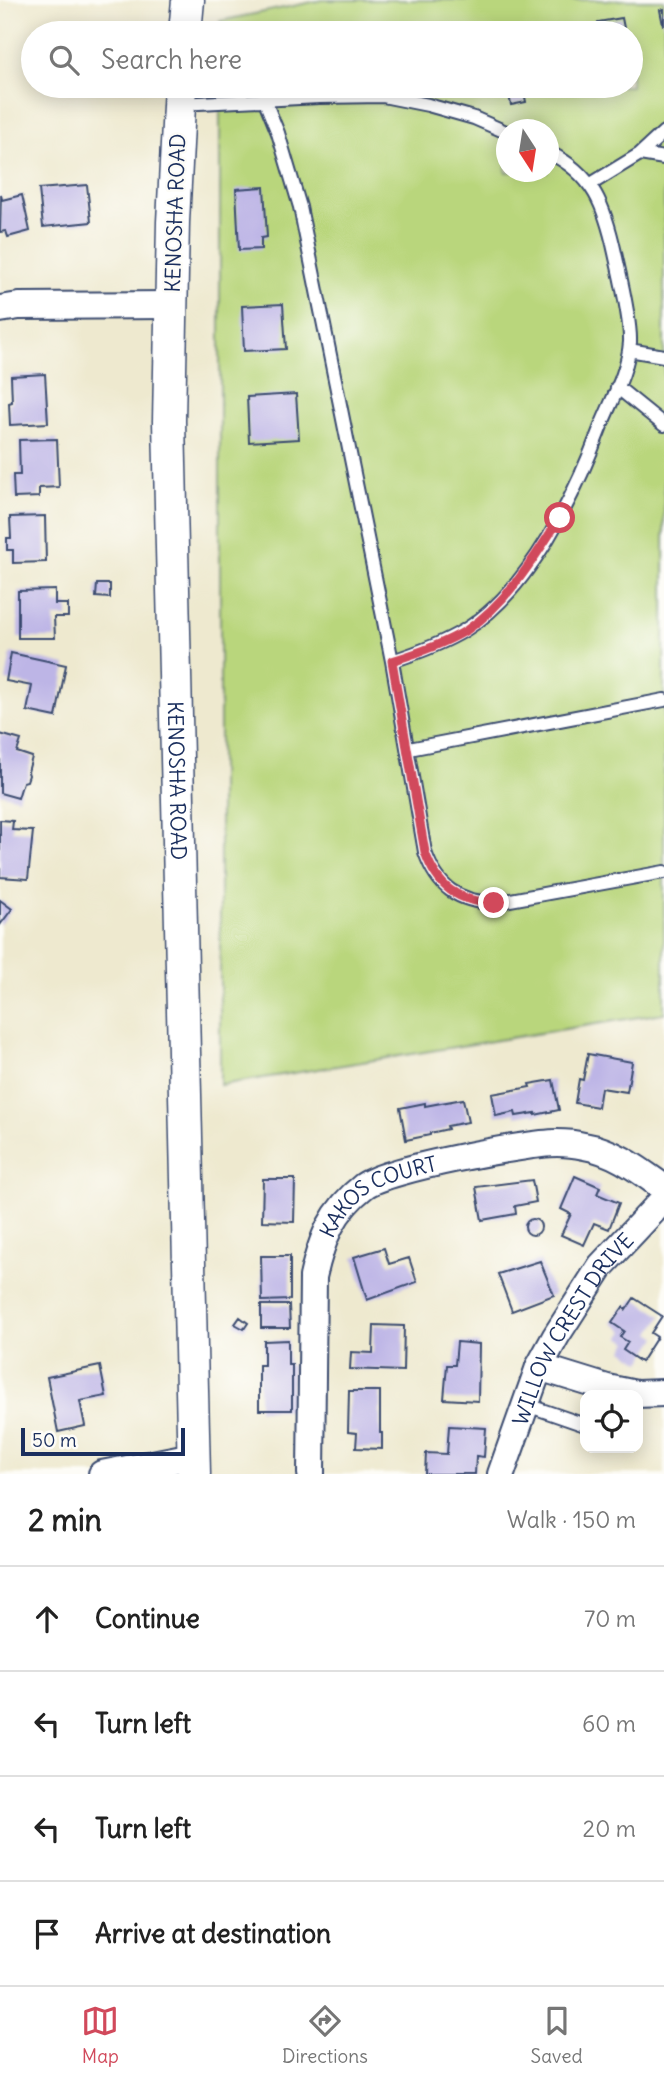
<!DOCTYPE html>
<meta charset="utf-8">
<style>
body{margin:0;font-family:Delius,sans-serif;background:#f2f2f2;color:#222}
.controls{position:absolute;right:21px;bottom:21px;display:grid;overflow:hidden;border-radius:14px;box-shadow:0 4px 18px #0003}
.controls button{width:63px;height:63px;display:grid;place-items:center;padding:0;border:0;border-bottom:2px solid #e0e0e0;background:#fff;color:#222;font:35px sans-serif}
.compass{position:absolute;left:496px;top:119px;width:63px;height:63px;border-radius:50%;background:#fff;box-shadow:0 4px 18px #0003;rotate:168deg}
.scale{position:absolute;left:21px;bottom:18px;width:164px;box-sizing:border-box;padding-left:7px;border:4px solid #1b2f5e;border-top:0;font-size:19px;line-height:24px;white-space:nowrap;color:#1b2f5e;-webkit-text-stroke:5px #fdfcf7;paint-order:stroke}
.stop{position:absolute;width:21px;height:21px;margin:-16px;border:5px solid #d1495b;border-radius:50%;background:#fff}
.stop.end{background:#d1495b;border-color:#fff;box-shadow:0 2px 7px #0008}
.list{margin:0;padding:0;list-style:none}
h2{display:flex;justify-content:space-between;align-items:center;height:91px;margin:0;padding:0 28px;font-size:30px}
h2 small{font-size:23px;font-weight:400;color:#767676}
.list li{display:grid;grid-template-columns:46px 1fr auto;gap:21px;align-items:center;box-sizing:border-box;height:105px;padding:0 28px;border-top:2px solid #e0e0e0}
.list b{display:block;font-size:26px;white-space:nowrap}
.list em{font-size:23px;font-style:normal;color:#767676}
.icon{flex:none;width:38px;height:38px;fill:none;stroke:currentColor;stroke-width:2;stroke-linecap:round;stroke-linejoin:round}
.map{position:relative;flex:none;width:664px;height:1474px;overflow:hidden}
.search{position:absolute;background:#fff;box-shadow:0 4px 18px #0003;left:21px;right:21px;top:21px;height:77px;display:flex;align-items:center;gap:18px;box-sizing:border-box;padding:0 24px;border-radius:38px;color:#767676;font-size:26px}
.sheet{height:511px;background:#fff}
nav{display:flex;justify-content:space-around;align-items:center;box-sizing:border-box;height:98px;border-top:2px solid #e0e0e0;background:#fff;font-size:19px;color:#767676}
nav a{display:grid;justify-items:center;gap:4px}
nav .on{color:#d1495b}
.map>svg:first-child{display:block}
.green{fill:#b9d67c;stroke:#6a826d;stroke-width:2;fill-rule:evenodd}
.building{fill:#bdb5e6}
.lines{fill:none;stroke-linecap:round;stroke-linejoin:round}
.service-casing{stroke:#3b4b6f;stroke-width:16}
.minor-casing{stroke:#3b4b6f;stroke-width:30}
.tertiary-casing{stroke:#3b4b6f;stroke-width:35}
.service{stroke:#fff;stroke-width:12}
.minor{stroke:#fff;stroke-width:26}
.tertiary{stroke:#fff;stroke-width:32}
.route{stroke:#d1495b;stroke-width:9}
.labels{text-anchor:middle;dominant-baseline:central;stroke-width:5;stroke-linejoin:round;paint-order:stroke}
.street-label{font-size:21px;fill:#1b2f5e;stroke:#fdfcf7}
</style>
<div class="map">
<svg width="664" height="1474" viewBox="0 0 664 1474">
<rect width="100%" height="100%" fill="#fdfcf7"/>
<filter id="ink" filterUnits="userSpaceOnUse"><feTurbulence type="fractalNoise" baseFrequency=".0143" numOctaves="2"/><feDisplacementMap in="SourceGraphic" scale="14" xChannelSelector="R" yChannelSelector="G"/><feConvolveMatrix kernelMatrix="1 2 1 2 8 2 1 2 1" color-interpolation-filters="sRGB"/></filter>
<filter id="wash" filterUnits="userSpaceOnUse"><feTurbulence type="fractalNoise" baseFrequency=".00686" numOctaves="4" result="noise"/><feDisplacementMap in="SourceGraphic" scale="28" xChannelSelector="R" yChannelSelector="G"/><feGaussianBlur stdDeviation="1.57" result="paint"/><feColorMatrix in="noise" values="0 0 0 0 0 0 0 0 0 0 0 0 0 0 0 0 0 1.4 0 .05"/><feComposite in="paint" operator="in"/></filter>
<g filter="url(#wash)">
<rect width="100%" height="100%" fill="#eee9cf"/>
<!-- green -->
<path class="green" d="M322 0H664V1013L220 1085V86H631V33H220V21ZM506 130H548V172H506Z"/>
<g id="blocks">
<!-- building -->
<path class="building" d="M664 9V25H663L660 10Z
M622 18 625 33H600L598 22Z
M501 86H523L526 102 511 105 508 90 502 91Z
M87 185 91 222 43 227 39 189Z
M264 187 267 237 261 238V249L239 250 236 189Z
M1 194 2 200 22 195 30 231 8 237 6 231 0 232Z
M283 304 286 349 244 351 242 306Z
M45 374 48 423 10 425 9 403 12 402 11 376Z
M296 394 299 439 249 442 247 397Z
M57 439 59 487 39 488V497L14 498 13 475H20L19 440Z
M45 516 46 562 13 563V550H7V538H11L10 517Z
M97 584H110V598L96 597Z
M55 590V604H68V617H54L55 638H18V591Z
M11 653 66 665 56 717 27 711 32 686 6 681Z
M0 734 21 740 17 752 32 757 28 772 29 775 27 781 23 782 18 798 0 793Z
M0 820 13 821 12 830 33 831 28 879 0 877Z
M0 900 12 909 0 925Z
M588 1054 632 1062 627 1092 601 1088 598 1107 575 1103 579 1079 583 1080Z
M553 1080 559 1110 535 1115V1113L516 1116 515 1112 496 1116 492 1094 530 1087 529 1084Z
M463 1099 468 1122 447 1126 448 1129 430 1133V1135L406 1140 400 1108 425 1103V1106Z
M575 1176 600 1187 597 1194 619 1203 609 1229 594 1223 584 1245 561 1235 571 1214 561 1209Z
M263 1179H295L294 1222 262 1221Z
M532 1180 536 1202 515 1206 516 1214 482 1220 476 1187Z
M525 1227a8 8 0 1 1 16 0a8 8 0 1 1-16 0Z
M384 1248 389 1264 409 1258 417 1282 367 1300 354 1257Z
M261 1256H290V1300L262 1301Z
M540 1261 554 1295 512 1311 498 1274Z
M634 1298 662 1316 651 1333 657 1337 641 1362 623 1350 628 1342 620 1337 624 1331 612 1323 623 1307 626 1310Z
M261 1305H289L290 1328H261Z
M240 1317 248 1323 244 1329 235 1324Z
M374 1325 404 1326 403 1371 350 1369 351 1352 373 1353Z
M288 1340V1365H292V1410H259V1365H264V1341Z
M457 1342 479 1344 478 1401 444 1399 447 1365H455Z
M100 1366 106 1396 80 1401 85 1426 58 1432 47 1377Z
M349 1391H380V1433H382V1449L356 1448 357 1433 348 1432Z
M449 1426 486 1428 484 1457 476 1456 475 1474H425L426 1453 447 1454Z"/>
</g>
</g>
<g filter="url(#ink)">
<use href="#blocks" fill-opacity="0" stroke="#3b4b6f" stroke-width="2"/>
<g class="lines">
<!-- service casing -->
<g class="service-casing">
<path id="service" d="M265 101 278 133 300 207 392 661 425 852C437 887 458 902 494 903L664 872
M179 104 319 97 383 96 428 105 474 118 506 132
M640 154 664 158
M591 184 640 154 664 132
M629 350 664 356
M617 387 664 425
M392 661C417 653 442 644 465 630 530 590 575 495 601 426 612 399 628 371 630 342 631 320 620 276 615 253 605 207 594 174 548 152
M409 749 664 700
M527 1405 585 1425"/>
</g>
<!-- minor casing -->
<g class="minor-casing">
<g id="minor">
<path d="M0 309 19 306 172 305"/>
<path d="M539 1367 607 1388 636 1394 664 1393"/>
<path d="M102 1474 193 1456"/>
<path id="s1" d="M311 1474 313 1277C322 1238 332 1211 364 1186 386 1169 527 1143 557 1143 566 1143 576 1144 584 1146 615 1151 639 1170 664 1188"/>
<path id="s2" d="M501 1474 539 1367 556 1336 601 1266 664 1199"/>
</g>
</g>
<!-- tertiary casing -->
<g class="tertiary-casing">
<g id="tertiary">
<path d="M185 33 188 0"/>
<path id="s3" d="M180 86 173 222 169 421 194 1474"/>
</g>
</g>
<!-- service -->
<use href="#service" class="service"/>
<!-- minor -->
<use href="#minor" class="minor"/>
<!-- tertiary -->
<use href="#tertiary" class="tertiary"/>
</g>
</g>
<g class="lines" filter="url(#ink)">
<!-- route -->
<path class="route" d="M494 903C458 902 437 887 425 852L392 661C418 653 444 644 467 630 508 602 534 558 560 518"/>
</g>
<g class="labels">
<!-- street labels -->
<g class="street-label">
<text transform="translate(175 213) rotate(-88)">KENOSHA ROAD</text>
<text stroke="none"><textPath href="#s3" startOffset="695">KENOSHA ROAD</textPath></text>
<text stroke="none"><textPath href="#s1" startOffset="310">KAKOS COURT</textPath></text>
<text stroke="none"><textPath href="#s2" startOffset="163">WILLOW CREST DRIVE</textPath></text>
</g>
</g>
</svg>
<div class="controls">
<button><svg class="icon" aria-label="locate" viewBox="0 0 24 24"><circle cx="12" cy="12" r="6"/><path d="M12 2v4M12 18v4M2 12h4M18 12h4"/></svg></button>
</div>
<svg class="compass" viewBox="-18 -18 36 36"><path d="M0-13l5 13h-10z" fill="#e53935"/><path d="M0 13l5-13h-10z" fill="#767676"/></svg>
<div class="scale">50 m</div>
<div class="stop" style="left:560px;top:518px"></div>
<div class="stop end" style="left:494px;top:903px"></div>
<div class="search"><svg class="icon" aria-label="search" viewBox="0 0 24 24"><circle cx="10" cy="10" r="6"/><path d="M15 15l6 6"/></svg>Search here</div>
</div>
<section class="sheet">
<h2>2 min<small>Walk · 150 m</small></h2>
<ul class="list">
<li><svg class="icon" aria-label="ahead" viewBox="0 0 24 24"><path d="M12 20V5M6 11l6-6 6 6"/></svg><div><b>Continue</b></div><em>70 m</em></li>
<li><svg class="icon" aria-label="left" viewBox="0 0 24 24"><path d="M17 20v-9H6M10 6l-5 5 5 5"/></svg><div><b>Turn left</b></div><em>60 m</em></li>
<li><svg class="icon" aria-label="left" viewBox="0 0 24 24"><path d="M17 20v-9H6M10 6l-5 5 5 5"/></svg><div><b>Turn left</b></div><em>20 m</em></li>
<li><svg class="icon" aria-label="arrive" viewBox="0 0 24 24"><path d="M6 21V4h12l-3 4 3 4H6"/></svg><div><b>Arrive at destination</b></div></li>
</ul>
</section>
<nav>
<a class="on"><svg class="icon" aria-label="map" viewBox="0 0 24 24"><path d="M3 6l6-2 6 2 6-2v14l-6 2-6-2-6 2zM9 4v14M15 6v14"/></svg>Map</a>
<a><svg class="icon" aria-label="directions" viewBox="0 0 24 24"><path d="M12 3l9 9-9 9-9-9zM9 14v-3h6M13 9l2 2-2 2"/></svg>Directions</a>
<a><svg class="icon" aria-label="saved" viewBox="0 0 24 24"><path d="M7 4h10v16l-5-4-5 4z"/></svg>Saved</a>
</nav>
